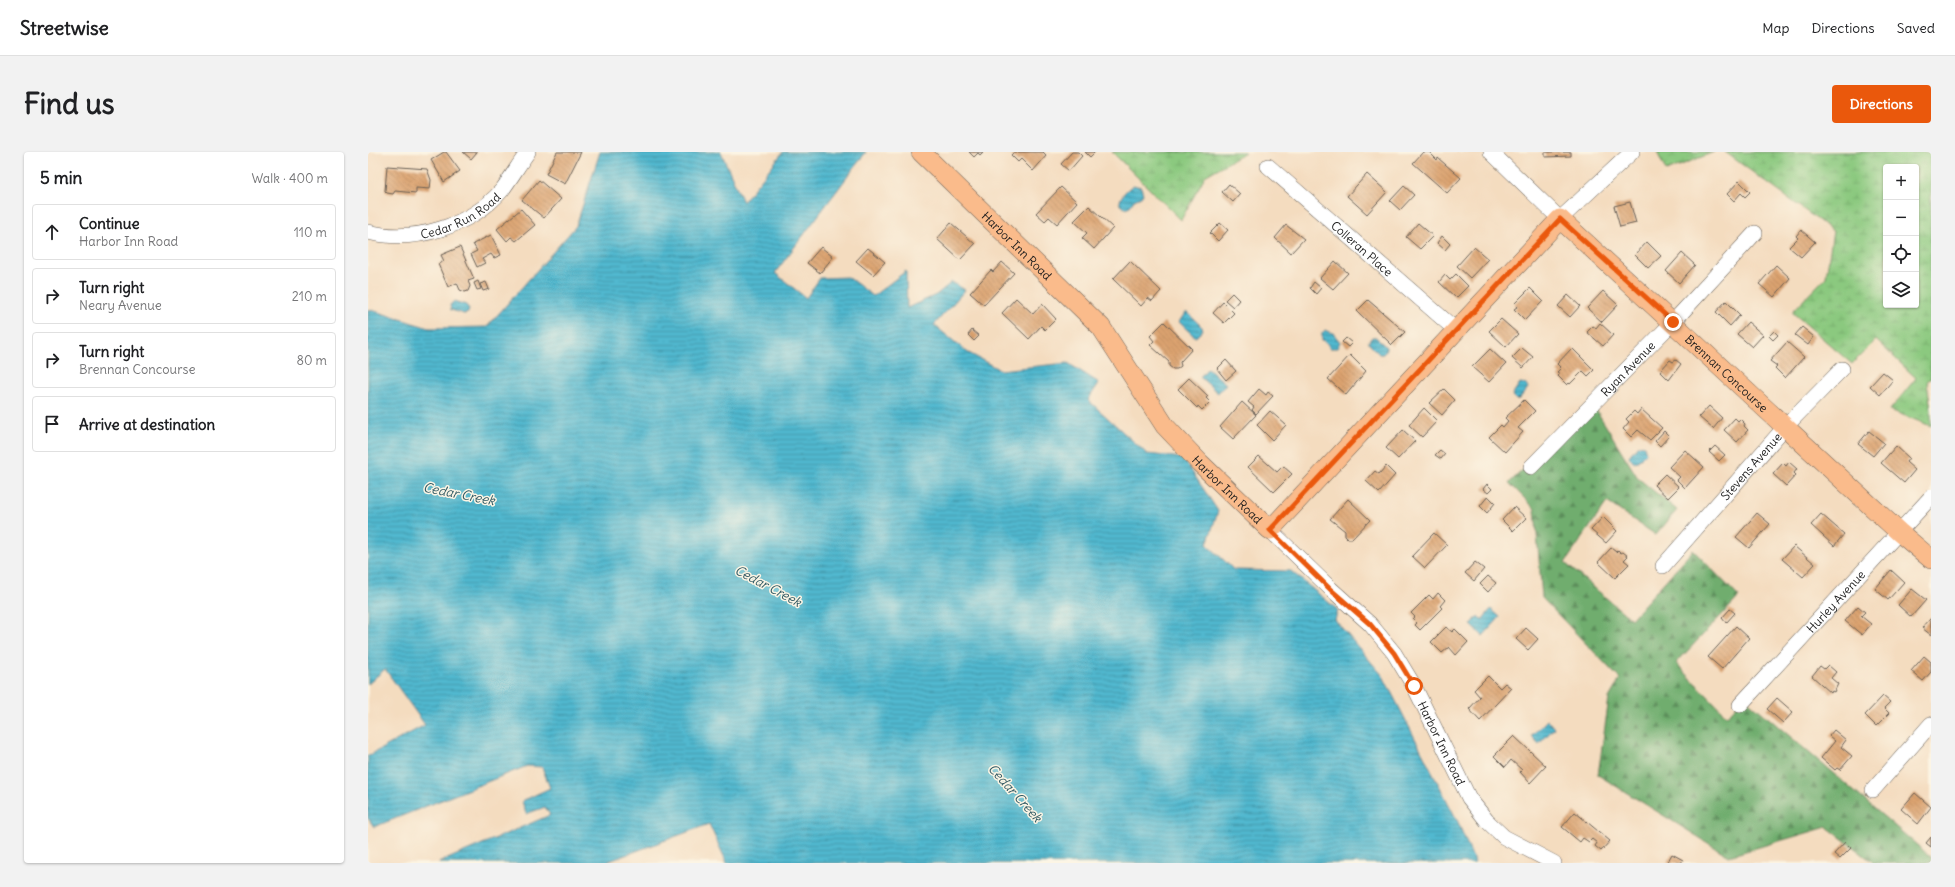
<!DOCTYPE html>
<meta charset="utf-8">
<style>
body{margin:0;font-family:Delius,sans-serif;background:#f2f2f2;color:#202124}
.controls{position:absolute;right:12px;top:12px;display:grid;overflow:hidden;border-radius:4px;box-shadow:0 1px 3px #0004}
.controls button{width:36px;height:36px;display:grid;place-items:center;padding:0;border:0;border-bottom:1px solid #e0e0e0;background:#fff;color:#202124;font:20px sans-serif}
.stop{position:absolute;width:12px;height:12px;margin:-9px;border:3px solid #ea580c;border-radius:50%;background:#fff}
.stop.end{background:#ea580c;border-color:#fff;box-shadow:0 1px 4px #0008}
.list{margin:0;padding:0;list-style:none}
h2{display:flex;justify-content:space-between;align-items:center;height:52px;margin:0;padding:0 16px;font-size:17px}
h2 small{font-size:13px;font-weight:400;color:#757577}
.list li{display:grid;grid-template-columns:26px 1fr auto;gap:12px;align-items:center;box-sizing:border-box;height:56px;margin:0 8px 8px;padding:0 8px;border:1px solid #e0e0e0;border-radius:4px}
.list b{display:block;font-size:15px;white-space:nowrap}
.list p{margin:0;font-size:13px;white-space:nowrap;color:#757577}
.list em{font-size:13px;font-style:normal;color:#757577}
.icon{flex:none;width:22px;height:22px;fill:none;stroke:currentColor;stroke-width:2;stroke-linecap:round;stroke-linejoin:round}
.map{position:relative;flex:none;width:1563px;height:711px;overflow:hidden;border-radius:4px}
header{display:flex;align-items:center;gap:24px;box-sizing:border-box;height:56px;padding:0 20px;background:#fff;border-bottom:1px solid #e0e0e0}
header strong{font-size:19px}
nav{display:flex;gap:22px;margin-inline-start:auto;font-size:14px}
.intro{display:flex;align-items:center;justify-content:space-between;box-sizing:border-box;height:96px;padding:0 24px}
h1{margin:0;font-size:28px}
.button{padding:10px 18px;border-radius:4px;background:#ea580c;color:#fff;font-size:14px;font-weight:700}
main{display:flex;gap:24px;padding:0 24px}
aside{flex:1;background:#fff;border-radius:4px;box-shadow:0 1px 3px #0004}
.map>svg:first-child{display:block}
.forest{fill:url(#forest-firs);stroke:#466445}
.wetland{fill:url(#wetland-marsh);stroke:#54724e;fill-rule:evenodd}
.water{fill:url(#water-rules);stroke:#366a76}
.building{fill:url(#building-back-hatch)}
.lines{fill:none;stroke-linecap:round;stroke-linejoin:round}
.minor-casing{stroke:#685f55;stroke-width:16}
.major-casing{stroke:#685f55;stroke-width:20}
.minor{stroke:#fff;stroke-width:15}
.major{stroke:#fabb8b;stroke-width:19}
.route{stroke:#ea580c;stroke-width:5}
.labels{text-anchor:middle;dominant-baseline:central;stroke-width:3;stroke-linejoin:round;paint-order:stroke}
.street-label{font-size:12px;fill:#1c1c1c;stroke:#fcf5e5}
.water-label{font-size:13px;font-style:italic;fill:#315a64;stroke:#fcf5e5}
</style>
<header>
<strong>Streetwise</strong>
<nav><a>Map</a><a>Directions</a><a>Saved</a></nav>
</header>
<div class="intro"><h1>Find us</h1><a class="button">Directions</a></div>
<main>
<aside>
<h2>5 min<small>Walk · 400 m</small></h2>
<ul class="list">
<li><svg class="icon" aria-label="ahead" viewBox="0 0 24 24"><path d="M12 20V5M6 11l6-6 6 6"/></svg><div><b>Continue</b><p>Harbor Inn Road</p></div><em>110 m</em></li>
<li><svg class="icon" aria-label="right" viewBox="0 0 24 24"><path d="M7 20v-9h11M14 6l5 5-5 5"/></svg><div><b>Turn right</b><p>Neary Avenue</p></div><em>210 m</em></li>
<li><svg class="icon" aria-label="right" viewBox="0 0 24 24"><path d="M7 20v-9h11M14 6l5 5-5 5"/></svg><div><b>Turn right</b><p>Brennan Concourse</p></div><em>80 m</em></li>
<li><svg class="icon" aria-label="arrive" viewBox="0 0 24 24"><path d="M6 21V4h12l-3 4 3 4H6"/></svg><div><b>Arrive at destination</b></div></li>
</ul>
</aside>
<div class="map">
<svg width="1563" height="711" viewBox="0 0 1563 711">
<defs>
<pattern id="forest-firs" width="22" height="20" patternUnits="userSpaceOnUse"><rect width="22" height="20" fill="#70ad6e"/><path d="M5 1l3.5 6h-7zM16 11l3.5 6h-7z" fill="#5b8c5a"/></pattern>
<pattern id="wetland-marsh" width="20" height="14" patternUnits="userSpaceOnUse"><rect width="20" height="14" fill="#8bc97f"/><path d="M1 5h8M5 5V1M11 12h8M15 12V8" fill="none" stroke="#77ac6d"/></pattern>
<pattern id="water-rules" width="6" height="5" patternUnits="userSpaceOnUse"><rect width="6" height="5" fill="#51b8cf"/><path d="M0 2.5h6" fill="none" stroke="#4295a7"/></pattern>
<pattern id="building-back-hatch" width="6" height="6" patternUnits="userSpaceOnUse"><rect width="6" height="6" fill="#dca36f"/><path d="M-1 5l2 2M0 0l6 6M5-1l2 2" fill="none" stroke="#b2845a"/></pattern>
</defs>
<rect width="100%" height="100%" fill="#fcf5e5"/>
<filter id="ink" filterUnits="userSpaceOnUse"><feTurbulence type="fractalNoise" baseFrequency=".025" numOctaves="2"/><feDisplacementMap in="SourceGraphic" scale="8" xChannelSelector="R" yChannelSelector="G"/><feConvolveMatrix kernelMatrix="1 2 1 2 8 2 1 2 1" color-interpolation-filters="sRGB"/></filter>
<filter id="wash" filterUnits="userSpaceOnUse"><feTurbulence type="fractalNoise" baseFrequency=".012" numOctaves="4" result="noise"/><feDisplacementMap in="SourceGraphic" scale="16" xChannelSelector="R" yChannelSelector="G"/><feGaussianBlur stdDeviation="0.9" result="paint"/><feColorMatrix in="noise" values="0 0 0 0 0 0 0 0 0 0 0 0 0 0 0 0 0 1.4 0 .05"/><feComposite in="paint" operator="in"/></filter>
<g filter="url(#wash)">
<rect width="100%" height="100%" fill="#f4dcbf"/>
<!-- forest -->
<path class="forest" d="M1225 253 1270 326 1309 358 1288 383 1239 350 1197 411 1263 467 1325 398 1371 445 1308 511 1359 564 1376 545 1563 705V711H1506L1459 675 1361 704 1230 623 1241 546 1252 527 1174 446 1167 357 1141 331Z"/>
<!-- wetland -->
<path class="wetland" d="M744 0H878L837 24 813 68Z
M1289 0H1346L1298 19Z
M1357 0H1563V225L1559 230 1563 258V274L1522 258 1548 226 1508 188 1484 212 1424 160 1458 125 1465 79ZM1518 15H1548V153H1518Z"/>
<!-- water -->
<path class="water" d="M232 0H353L375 50 415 0H498L407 121 438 146 452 126 480 125 505 144 538 119 539 156 568 143 584 130 597 138 566 173 599 200 632 218 700 211 731 231 720 248 779 302 815 306 850 359 839 392 866 418 923 419 970 458 967 468 1015 524 1090 670 1107 711H359L341 672 236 711H70L182 663 177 655 158 662 154 649 182 636 174 615 159 614 6 675 0 666V604L57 573 17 517 0 532V157L61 176 119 175 208 74Z
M765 33 773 35 775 42 773 45 766 48 762 54 757 56 752 53C751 44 759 38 765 33Z
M86 149 98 153 101 157 100 161 96 162 83 158 82 153Z
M817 161H820L834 175 835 178 829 184 827 185 811 170Z
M957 178 965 181 972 190 969 196H962L958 190 954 188V181Z
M1004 185H1008L1018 195V199L1015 202H1011L1001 192V189Z
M840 216 858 232 850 241 832 225Z
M1152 231 1158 232 1160 236 1151 247 1148 248 1144 243Z
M1270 293 1276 294 1278 301 1270 309 1265 310 1261 304Z
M1123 457 1132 465 1115 484 1103 473 1110 464 1114 468Z
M1179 568 1186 576 1171 592 1163 584Z"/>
<g id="blocks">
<!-- building -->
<path class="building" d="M76 0H78L92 19 76 30 63 8Z
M95 0H109L103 7Z
M189 0H213L197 32 178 22Z
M601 0H615L612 3 610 1 606 5Z
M646 0H676L675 1 678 4 665 19 653 7 650 10 643 3Z
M704 0H710L714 4 701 19 693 12Z
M717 0H727L722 5Z
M1055 0H1061L1069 8 1070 6 1093 26 1079 41 1045 11Z
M1177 0H1203V4L1177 5Z
M19 14 59 17 63 28 62 37 48 36V41L27 39 25 42 19 41 17 39Z
M999 22 1019 40 999 62 979 44Z
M171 28 193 47 176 66 154 48Z
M1371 29 1382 40 1377 45 1373 41 1366 49 1359 42Z
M861 32 872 42 865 50 854 40Z
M1036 34 1046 43 1032 58 1022 49Z
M693 35 709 50 689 72 681 65 677 69 668 61Z
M1262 50 1268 71 1252 75 1246 54Z
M721 54 745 76 726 97 714 86 719 81 706 69Z
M153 57 167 73 148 89 143 85 139 89 129 77Z
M583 71 607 92 592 108 569 87Z
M852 71 860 78 850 89 842 81Z
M1050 71 1065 84 1052 97 1038 85Z
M918 73 936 87 923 101 907 86Z
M1433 78 1447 90 1433 105 1421 95 1430 86 1428 84Z
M123 83 133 103 126 106 123 102 114 107 117 111 109 115 103 102 109 99 105 92Z
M1074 84 1082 92 1077 98 1069 91Z
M1279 90 1293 104 1280 116 1267 103Z
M92 95 106 127 100 129 102 134 100 139 97 140 92 138 89 131 80 135 70 112 76 109 73 103Z
M453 95 465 105 452 121 439 111Z
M1106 95 1120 107 1102 126 1089 114Z
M500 96 517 110 505 123 488 109Z
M1314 101 1327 113 1311 131 1298 119Z
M762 109 793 139 784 149 780 146 773 154 745 127Z
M967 109 980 121 965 137 952 126Z
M634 110 646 121 616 153 602 141 623 118 625 120Z
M1408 113 1422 126 1406 145 1391 132Z
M1088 122 1100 134 1088 146 1071 130 1077 123 1082 128Z
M110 129 113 137 109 138 106 131Z
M118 130 121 137 115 139 112 132Z
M946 130 953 136 948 142 942 136Z
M1162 136 1175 149 1157 168 1146 157 1149 155 1146 152Z
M1235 139 1250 153 1234 170 1219 156Z
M864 141 871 148 865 155 857 148Z
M1200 143 1212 154 1202 165 1190 154Z
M648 146 665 162 674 152 688 167 677 178 673 174 661 187 634 161Z
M1000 148 1037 180 1024 193 989 159Z
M1358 149 1372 163 1362 174 1348 160Z
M855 150 866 161 856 171 845 161Z
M1133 167 1150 182 1138 195 1121 179Z
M796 170 824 197 812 210 813 214 809 217H805L801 214V210L782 193 786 189 782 184Z
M1380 170 1395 183 1384 195 1369 182Z
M1232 171 1245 183 1235 194 1219 180 1225 174 1228 176Z
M1434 175 1446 185 1440 193 1427 183Z
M604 178 611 184 606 189 600 183Z
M1406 179 1410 183 1405 188 1401 184Z
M978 186 984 191 980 195 974 190Z
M1419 190 1436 205 1417 226 1407 216 1409 214 1402 209Z
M1154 196 1165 205 1155 216 1144 206Z
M1204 196 1226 218 1220 224 1215 219 1202 232 1201 231 1199 233 1190 224 1192 222 1189 220 1193 216 1189 212Z
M1122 197 1138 212 1121 230 1104 215Z
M982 203 998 219 978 243 960 227Z
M858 208 868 219 858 228 849 217Z
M1302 208 1305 210 1308 208 1313 212 1301 228 1292 219Z
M1515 220 1525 228 1512 243 1502 234Z
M821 226 840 244 838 246 842 250 834 258 830 254 829 256 810 237Z
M891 237 898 243 900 240 905 244 888 262 884 258 886 255 880 250Z
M1076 237 1087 248 1074 263 1061 251Z
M1156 248 1167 259 1150 276 1155 280 1137 300 1121 285 1133 273 1135 275 1140 269 1137 266Z
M874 250 888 263 865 287 852 275Z
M1341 254 1354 266 1345 277 1331 265Z
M1056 256 1069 269 1054 285 1041 273Z
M1273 257 1294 276 1282 288 1270 278 1263 285 1255 277 1261 270 1258 267 1266 259 1269 262Z
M902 259 918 273 904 288 889 273Z
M1367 266 1370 269 1372 267 1377 272 1376 274 1380 278 1369 290 1356 278Z
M1035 278 1047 289 1030 307 1018 296Z
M1296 279 1301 284 1292 294 1287 289Z
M1501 279 1516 291 1505 304 1490 292Z
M1347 294 1357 303 1351 309 1341 300Z
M1528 294 1541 306 1538 310 1547 318 1536 331 1513 311Z
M1072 298 1077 302 1073 307 1067 303Z
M1317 298 1336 315 1317 336 1309 328 1312 325 1301 315Z
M891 304 909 320 915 314 924 322 906 340 880 315Z
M1421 310 1429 317 1426 321 1428 323 1418 334 1405 322 1415 311 1418 314Z
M1018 314 1027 323 1011 341 998 329 1007 319 1011 322Z
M1297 322 1311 335 1300 346 1286 333Z
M1119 332 1124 337 1120 341 1115 337Z
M1120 344 1127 351 1119 361 1112 354Z
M980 347 1002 368 984 387H980L977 384V379L962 367Z
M1146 355 1158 366 1145 379 1134 368Z
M1389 361 1402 372 1381 396 1368 385Z
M1453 362 1476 382 1466 394 1443 373Z
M1235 365 1249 379 1238 391 1223 378Z
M1066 381 1079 393 1057 416 1044 404Z
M1426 394 1447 412 1435 425 1414 407Z
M1243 396 1248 400 1250 398 1253 401 1255 400 1260 404 1256 408 1261 412 1247 426 1230 410Z
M1107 410 1116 417 1106 429 1097 421Z
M1523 418 1536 430 1520 448 1507 437Z
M1120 424 1128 431 1120 440 1112 432Z
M1544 437 1558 448 1543 465 1530 453Z
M1070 441 1077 448 1072 454 1074 456 1052 478 1047 473 1049 471 1045 467 1047 465 1043 461 1061 443 1065 447Z
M1490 454 1497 460 1493 464 1503 472 1494 483 1477 469Z
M1362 457 1367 461 1358 471 1354 466Z
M1563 466V483L1554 476Z
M1368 474 1381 486 1354 517 1340 505Z
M1078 475 1084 480 1087 477 1100 490 1088 503 1081 495 1074 501 1063 490Z
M1158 476 1170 487 1160 498 1148 487Z
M1556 504 1563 510V520L1555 529 1543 519Z
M1460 513 1468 520 1463 526 1470 532 1466 540 1464 539 1463 541 1444 524 1452 514 1456 517Z
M1120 524 1132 536 1137 531 1143 536 1112 569 1101 557 1112 545 1106 538Z
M1515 544 1522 550 1516 556 1521 561 1508 574 1497 563Z
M1409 546 1425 560 1415 571 1399 557Z
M1466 578 1478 588 1473 595 1484 604 1472 618 1469 616 1467 618 1453 606 1467 589 1461 584Z
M1146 584 1178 614 1162 631 1152 620 1154 618 1143 608 1137 615 1126 604Z
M1547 641 1563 655 1550 672 1533 657Z
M1207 660 1242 689 1233 699 1227 694 1229 691 1224 687 1221 690 1215 686 1212 690 1194 675Z
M1563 685V695L1558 691Z
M1477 690 1483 696 1472 707 1466 702Z
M1304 702 1315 708 1313 711H1299Z"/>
</g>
</g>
<g filter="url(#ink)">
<use href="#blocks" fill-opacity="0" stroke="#685f55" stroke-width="1"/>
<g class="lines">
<!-- minor casing -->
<g class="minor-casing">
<g id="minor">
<path d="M1123 0 1192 67 1264 0"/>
<path id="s1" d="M900 14 1089 179"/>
<path id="s2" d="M0 80C46 92 103 74 134 38 143 26 151 12 160 0"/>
<path id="s3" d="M1163 315 1305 170 1387 81"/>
<path id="s4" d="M902 378 963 437 1002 472 1026 501 1046 534 1101 646 1119 669 1136 685 1186 711"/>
<path id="s5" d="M1295 414 1417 275 1474 217"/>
<path id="s6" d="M1372 553 1563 345"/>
<path d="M1505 638 1563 572"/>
</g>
</g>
<!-- major casing -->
<g class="major-casing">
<g id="major">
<path id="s7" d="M553 0 733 175 797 274 832 311 902 378 1192 67 1531 380 1563 407"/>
</g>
</g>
<!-- minor -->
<use href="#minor" class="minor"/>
<!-- major -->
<use href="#major" class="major"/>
</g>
</g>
<g class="lines" filter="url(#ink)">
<!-- route -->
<path class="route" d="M1046 534 1026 501 1002 472 963 438 902 378 1192 67 1305 170"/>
</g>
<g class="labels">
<!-- street labels -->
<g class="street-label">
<text stroke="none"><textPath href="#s2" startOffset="97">Cedar Run Road</textPath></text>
<text stroke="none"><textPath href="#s7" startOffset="134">Harbor Inn Road</textPath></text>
<text stroke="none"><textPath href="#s1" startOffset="125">Colleran Place</textPath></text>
<text stroke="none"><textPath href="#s3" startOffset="138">Ryan Avenue</textPath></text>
<text stroke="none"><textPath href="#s7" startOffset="1169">Brennan Concourse</textPath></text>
<text stroke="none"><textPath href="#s5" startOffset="133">Stevens Avenue</textPath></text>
<text stroke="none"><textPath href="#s7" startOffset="458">Harbor Inn Road</textPath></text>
<text stroke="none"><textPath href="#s6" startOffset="141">Hurley Avenue</textPath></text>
<text stroke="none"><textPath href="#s4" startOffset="277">Harbor Inn Road</textPath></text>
</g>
<!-- water labels -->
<g class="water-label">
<text transform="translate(91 342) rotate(11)">Cedar Creek</text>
<text transform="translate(400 434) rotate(28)">Cedar Creek</text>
<text transform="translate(647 641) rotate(48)">Cedar Creek</text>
</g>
</g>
</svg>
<div class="controls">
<button>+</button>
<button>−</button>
<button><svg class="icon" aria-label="locate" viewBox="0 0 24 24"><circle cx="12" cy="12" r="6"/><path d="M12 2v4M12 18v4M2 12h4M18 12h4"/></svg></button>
<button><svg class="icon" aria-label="layers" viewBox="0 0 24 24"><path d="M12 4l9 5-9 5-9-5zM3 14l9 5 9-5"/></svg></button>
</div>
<div class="stop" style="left:1046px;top:534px"></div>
<div class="stop end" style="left:1305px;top:170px"></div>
</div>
</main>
